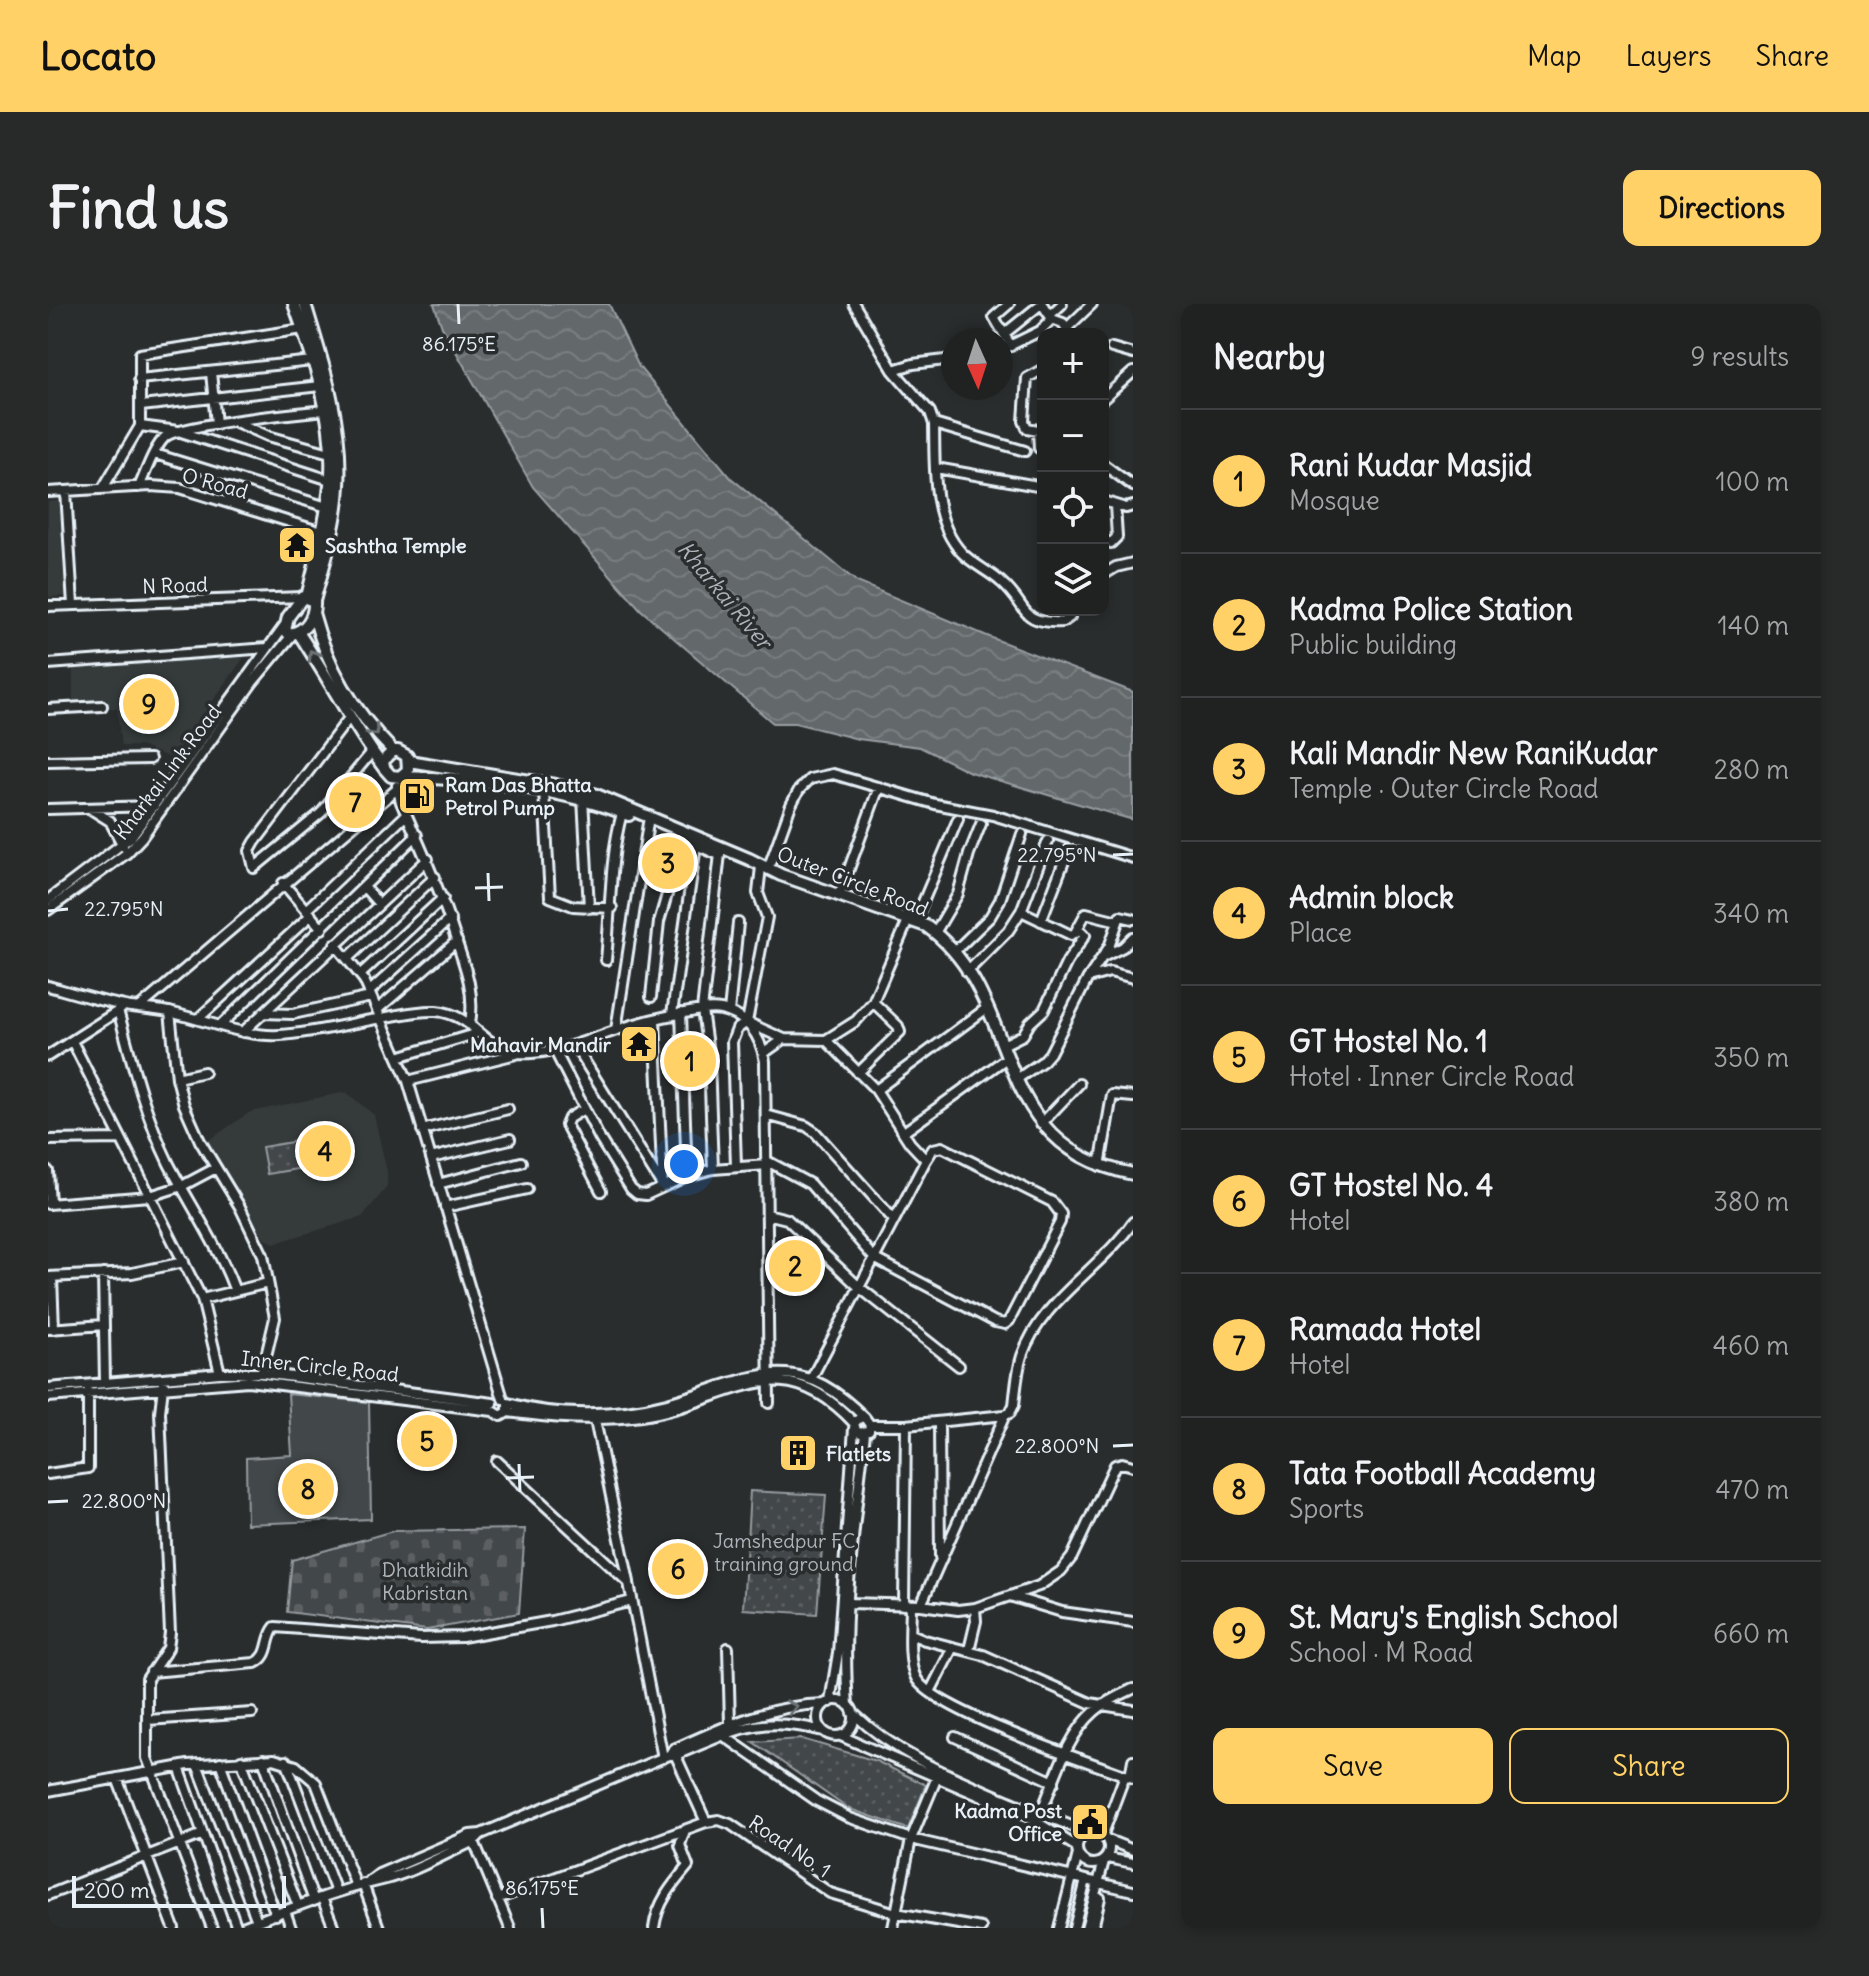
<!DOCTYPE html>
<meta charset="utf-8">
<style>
body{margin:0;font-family:Delius,sans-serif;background:#282a2a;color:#f1f3f6}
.controls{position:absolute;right:24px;top:24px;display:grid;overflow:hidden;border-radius:16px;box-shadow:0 4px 12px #0003}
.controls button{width:72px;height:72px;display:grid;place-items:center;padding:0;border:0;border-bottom:2px solid #3d3f40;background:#202222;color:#f1f3f6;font:40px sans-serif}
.compass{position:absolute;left:893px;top:24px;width:72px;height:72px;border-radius:50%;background:#202222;box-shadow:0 4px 12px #0003;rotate:177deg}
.scale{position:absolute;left:24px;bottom:20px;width:214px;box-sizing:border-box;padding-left:8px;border:4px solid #e8f1f8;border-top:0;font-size:22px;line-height:28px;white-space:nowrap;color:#e8f1f8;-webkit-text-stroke:6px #2a2d2e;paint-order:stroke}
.you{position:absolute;left:636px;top:860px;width:28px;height:28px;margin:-20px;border:6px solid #fff;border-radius:50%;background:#1a73e8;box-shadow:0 0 0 12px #1a73e833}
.badge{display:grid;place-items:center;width:52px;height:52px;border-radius:50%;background:#ffd166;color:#111;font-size:26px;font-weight:700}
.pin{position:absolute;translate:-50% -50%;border:4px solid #fff;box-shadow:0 2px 8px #0006}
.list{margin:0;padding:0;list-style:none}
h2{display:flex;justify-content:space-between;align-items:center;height:104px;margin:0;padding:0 32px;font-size:34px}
h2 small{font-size:26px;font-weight:400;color:#a2a4a5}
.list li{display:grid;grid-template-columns:52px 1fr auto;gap:24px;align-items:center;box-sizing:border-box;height:144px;padding:0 32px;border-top:2px solid #3d3f40}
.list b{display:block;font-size:30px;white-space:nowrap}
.list p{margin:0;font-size:26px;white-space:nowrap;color:#a2a4a5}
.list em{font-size:26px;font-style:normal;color:#a2a4a5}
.actions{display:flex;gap:16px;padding:24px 32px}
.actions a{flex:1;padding:18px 0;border:2px solid #ffd166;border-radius:16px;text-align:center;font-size:28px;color:#ffd166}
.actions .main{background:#ffd166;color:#111}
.icon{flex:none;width:44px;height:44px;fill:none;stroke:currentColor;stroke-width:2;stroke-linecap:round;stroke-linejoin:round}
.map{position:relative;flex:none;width:1085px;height:1624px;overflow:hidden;border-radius:16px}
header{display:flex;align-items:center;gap:48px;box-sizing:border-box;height:112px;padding:0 40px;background:#ffd166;color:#111}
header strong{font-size:38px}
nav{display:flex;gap:44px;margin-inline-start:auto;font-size:28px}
.intro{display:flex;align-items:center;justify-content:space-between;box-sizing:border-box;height:192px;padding:0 48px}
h1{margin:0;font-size:56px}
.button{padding:20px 36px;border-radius:16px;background:#ffd166;color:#111;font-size:28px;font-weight:700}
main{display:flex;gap:48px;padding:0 48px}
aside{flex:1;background:#202222;border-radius:16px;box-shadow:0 4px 12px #0003}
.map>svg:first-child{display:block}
.built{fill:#363a3b}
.grass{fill:url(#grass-dots);stroke:#959ca0;stroke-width:2}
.cemetery{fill:url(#cemetery-stones);stroke:#959ca0;stroke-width:2}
.garden{fill:#424648;stroke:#959ca0;stroke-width:2}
.water{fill:url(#water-waves);stroke:#989fa3;stroke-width:2}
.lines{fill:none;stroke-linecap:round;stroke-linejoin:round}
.minor-casing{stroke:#e8f1f8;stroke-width:14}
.major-casing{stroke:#e8f1f8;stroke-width:16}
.minor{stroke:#2a2d2e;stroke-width:8}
.major{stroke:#2a2d2e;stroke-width:10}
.oneway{stroke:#6c7275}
.ticks{fill:none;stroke:#e8f1f8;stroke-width:3}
.labels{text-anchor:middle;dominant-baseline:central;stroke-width:7;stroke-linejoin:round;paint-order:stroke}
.street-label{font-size:20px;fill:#e8f1f8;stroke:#2a2d2e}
.poi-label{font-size:20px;font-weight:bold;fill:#e8f1f8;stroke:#2a2d2e;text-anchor:start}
.park-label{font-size:20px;fill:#aeb5ba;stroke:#2a2d2e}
.water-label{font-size:22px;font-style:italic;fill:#acb3b9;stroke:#2a2d2e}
.ticks-label{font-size:20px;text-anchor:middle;fill:#e8f1f8;stroke:#2a2d2e;stroke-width:7;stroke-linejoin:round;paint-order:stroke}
</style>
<header>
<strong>Locato</strong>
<nav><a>Map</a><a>Layers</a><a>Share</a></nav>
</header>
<div class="intro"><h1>Find us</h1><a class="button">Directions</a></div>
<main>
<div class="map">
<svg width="1085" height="1624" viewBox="0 0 1085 1624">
<defs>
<pattern id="grass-dots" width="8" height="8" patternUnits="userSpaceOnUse" patternTransform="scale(2)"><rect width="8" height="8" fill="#424648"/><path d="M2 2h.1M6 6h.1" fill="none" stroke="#5d6163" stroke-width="1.8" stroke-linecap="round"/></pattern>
<pattern id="cemetery-stones" width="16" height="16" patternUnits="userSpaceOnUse" patternTransform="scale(2)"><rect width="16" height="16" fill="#424648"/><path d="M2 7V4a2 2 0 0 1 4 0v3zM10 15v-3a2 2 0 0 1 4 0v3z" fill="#5d6163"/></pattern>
<pattern id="water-waves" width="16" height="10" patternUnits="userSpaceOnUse" patternTransform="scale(2)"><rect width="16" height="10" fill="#63686b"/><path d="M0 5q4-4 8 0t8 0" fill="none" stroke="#797e81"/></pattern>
</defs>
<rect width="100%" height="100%" fill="#2a2d2e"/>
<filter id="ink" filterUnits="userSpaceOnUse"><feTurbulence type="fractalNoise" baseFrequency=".0125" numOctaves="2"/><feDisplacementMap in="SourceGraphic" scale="16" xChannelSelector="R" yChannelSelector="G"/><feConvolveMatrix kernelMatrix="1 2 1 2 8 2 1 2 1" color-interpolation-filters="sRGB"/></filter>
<g filter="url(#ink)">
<!-- built -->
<path class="built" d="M11 197 17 292 0 293V198Z
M202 345 124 454 92 442H73L69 405 25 398V359Z
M298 788 326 811 339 868V883L314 913 227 939 217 935 158 838 202 808Z"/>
<!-- grass -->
<path class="grass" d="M256 836 261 863 219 870 214 843Z
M702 1187 778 1191 769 1310 695 1305Z
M754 1435 828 1457 878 1481 860 1525 799 1504 705 1438Z"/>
<!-- cemetery -->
<path class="cemetery" d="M477 1225 471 1309 379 1326 239 1308 244 1256 345 1227Z"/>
<!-- garden -->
<path class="garden" d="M240 1090 321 1098 323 1215 199 1220 198 1154 244 1151Z"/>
<!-- water -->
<path class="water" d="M386 0H561L591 63 683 174 809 278 944 334 1085 388V516L922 468 872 443 810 435 747 419H725L593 306 485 183 394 23Z"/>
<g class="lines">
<!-- minor casing -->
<g class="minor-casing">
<path id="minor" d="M806 0 845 66 882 108 886 120C887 163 883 216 914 249 926 261 941 267 953 278 982 303 970 320 1015 318L1022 313 1024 306
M961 0 946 13 963 42
M994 0 1004 15 992 27 995 35
M1003 10 1014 0
M1004 15 1015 19 1022 30
M1019 24 1044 0
M956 30 993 0
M1064 44 1085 50
M953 46 992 27
M995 65 979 74 976 117 979 124 990 126 991 144 995 146
M845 66 865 60 905 55
M163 68 168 120
M91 75 265 57
M1055 95 1085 68
M93 102 272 82
M188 118 220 132 282 149
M886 120 977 147
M92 122 130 127 282 176
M107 150 279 203
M1055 160 1085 182
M888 164 995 183
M91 183C98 168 105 145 117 133 132 120 251 109 277 106
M55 184 92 122V50L255 25
M18 187 25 301
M0 188 103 182 132 184 274 228
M1055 197 1078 204 1085 202
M1055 236 1063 239 1069 233 1067 201
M1055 271 1068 263 1085 259
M0 302 255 293
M0 360 219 344
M0 405 54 402
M301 414 207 538 202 547 206 564 273 509 323 449
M0 457 102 455
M349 482 353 498C373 544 393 588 408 636 418 665 427 689 422 720
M496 487 502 593 525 602 564 604
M535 494 541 604
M0 505 106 502
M43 505 62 517 75 542
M720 565 743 501 751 486 762 475 785 470 887 500 945 511 1085 554
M235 579 274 625
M316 583 331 600
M791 592 831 483
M0 596 83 533 236 322
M0 606 79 549 94 533 205 378 245 330
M258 606 358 511
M973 607 1023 631 1027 629 1038 609 1070 617
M867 617 910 515
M993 617 1020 547
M887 629 910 590 921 550 933 520
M287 640 316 676 360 777 455 1095
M906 648 942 613 952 596 974 530
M1055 653 1075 643 1085 633
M300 654 387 573
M558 656C563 607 561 556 574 509
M919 668 960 627 973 607 1000 537
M313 670 395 594
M1041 673 1061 643 1072 612 1085 615
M0 682C25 689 51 697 77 702 93 705 109 705 125 709 160 717 196 733 232 731 267 729 299 720 334 714 352 711 369 706 388 707 431 711 436 753 484 749 514 747 538 737 566 727 590 718 617 712 642 708 653 706 663 704 673 706 700 712 712 731 717 757L721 1099
M321 688 402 615
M603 693 611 618 622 580 630 533
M91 704 349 485
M70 706C84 759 97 811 121 860 143 902 170 941 187 987
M329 706 409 637
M122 708 129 774 136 801 152 837 192 903 215 951 227 1014 214 1069
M681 708 690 619
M215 709 245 710 323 693
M633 709 639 872
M624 710 648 541
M150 715 263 611
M607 716 615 883
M703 720 736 735
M173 721 369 531
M568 726 600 519
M195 728 380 555
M24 737 154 995 172 1069
M955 741 975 731 982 719 996 706 1019 658 1037 631 1030 624
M527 742 614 881
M507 747 552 835 583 885 589 890 598 891 639 872 665 865 719 861
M716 749 736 735 778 736 808 717 825 698 861 614
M0 752 73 705
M350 753 430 729
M810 769 852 728 850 722 825 698
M129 774 156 768
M969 775 995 757 1002 749 1040 674 1062 668 1085 674
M360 777 468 750
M828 786 939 704
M536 805 521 814 518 821 553 887
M718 811 758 822 767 828 846 916
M993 820 1031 780
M374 826 460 805
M856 828 960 753
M0 836 73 835
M383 854 462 835
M719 857 762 880 826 954 947 1018 957 1020 961 1017 1012 918 1013 910 1004 898 894 843 885 845 878 856
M688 862 684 738 689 725 699 718 719 613 710 589 713 563
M1052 862 1064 791 1085 793
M665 865 661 756 654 706 672 550
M0 867 2 900
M390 880 473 858
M0 900 102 892 134 882 168 864
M397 903 479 885
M719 910 739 915 811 983 911 1062
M55 970 57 1079
M0 973 84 969 136 958
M4 973 6 1025
M154 995 220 979
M0 1025 56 1021
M116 1074 112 1108 122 1329 120 1344 99 1375V1454L164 1624
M763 1075 878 856 862 839 828 786 778 736
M0 1084 172 1069H214L445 1099
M0 1093 200 1077 445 1107 453 1112 460 1108V1100
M460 1099C508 1113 570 1112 619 1099 703 1076 744 1040 817 1114
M460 1108C504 1114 548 1118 593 1112 681 1100 730 1037 806 1119
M547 1116 581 1278
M891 1119 892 1253
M822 1121 817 1114 813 1113 806 1119 808 1127 813 1129 821 1126 822 1121H858L957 1111 962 1109 966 1101C968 1085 969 1067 974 1052 993 996 1053 965 1085 918
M449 1157 581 1279 615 1454
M0 1170 40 1164V1088
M965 1293 1014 1308 1085 1318
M801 1299 873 1301 910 1306 927 1304 991 1282 1013 1267 1024 1253 1067 1161 1074 1159 1085 1162
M856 1301 858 1121
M863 1301C863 1320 859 1357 868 1374 884 1406 1046 1460 1085 1474
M873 1301 957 1111
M863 1330 877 1336 935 1351 1042 1399 1085 1406
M680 1344 682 1420
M921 1346 928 1317 927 1304
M103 1368 207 1359C223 1352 217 1335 227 1323L373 1334 414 1333 504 1317 584 1297
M882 1388 905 1343
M770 1414a18 18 0 1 1 36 0a18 18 0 1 1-36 0Z
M782 1398 790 1349 806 1124
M800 1401C793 1311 807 1218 817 1129
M805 1409C848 1450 900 1471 954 1494 983 1506 1011 1518 1040 1528
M99 1416 204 1409
M676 1432 769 1497 802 1514 863 1535 1085 1587
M793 1432 979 1512 1029 1543
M907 1433 1006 1478
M627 1450 658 1518
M621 1451 626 1445C675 1423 722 1401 776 1400
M215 1455 266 1597
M193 1456 250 1602
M238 1457 288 1588
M172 1458 228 1611
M149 1460 209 1617
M131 1463 189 1624
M1082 1473 1085 1456
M69 1474 126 1624
M0 1487 140 1461 226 1455 248 1462 268 1479 308 1582
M992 1511C1007 1476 1018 1432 1047 1407 1058 1397 1072 1391 1085 1385
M1029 1544a16 16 0 1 1 32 0a16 16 0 1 1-32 0Z
M1055 1530 1077 1471
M425 1535 462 1624
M1060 1536 1085 1546
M1059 1554 1085 1559
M322 1577 331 1570 422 1531 433 1530 621 1451H628C687 1427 709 1410 775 1427
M315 1580 331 1624
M0 1591 155 1530
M274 1594 286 1624
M449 1595 658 1518 671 1516 682 1520 782 1589 848 1609 933 1624
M237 1607 243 1624
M192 1624C238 1606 286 1587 334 1576 365 1569 397 1550 426 1537L433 1530
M606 1624C609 1599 624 1581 640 1562L632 1541 637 1526
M845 1624 863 1535 889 1473
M1011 1624 1030 1550
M1026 1624 1038 1576
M1038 1624 1056 1557
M1045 1624 1052 1594"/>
</g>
<!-- major casing -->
<g class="major-casing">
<path id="major" d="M246 0C265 54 286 112 283 170 280 211 269 252 259 293
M257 0C275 59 295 119 291 182 289 221 276 260 266 297
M255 293 266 297C267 313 258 328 241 330L237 326 240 313Z
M265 309C280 365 305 406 345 447H350L359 452 360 466 352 473 343 472 336 464 335 457 345 447
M250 328C280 373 304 421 336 464
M361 457 507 481 546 490 701 555 733 571 878 622C979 694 935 842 1085 870
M352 473C430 474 508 483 581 511
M636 535 669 549"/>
</g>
<!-- minor -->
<use href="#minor" class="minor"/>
<!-- major -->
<use href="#major" class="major"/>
</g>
<!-- one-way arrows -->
<defs><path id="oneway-chevron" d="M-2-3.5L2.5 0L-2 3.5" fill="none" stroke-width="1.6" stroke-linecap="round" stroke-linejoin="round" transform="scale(2)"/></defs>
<g class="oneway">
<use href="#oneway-chevron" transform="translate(265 351) rotate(-123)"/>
<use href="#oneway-chevron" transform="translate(326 427) rotate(47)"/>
<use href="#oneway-chevron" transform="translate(744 1403) rotate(-11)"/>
</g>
</g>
<!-- ticks -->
<path class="ticks" d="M410 0 411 20M1065 551 1085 550M440 569 441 597M427 584 455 583M0 607 20 605M1065 1142 1085 1141M471 1160 472 1188M458 1174 486 1173M0 1198 20 1197M494 1604 495 1624"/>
<!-- icons -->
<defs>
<g id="temple-square" transform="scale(2)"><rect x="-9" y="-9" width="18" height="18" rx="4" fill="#ffd166" stroke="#2a2d2e"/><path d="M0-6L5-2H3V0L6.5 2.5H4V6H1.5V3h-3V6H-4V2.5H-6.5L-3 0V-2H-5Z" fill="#111"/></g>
<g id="fuel-square" transform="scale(2)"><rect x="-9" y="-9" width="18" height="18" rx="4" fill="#ffd166" stroke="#2a2d2e"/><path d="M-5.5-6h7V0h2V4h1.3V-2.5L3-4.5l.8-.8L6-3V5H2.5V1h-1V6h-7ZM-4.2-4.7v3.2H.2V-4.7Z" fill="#111"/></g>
<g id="building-square" transform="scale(2)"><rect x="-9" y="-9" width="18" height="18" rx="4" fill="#ffd166" stroke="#2a2d2e"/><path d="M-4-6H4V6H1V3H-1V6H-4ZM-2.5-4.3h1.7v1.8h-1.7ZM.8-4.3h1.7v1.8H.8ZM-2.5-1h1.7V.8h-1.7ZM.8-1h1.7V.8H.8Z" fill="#111"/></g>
<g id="civic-square" transform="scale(2)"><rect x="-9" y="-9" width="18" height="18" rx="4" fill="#ffd166" stroke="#2a2d2e"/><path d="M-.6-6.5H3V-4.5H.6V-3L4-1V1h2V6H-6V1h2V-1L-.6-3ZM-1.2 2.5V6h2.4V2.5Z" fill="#111"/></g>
</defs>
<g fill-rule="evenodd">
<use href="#temple-square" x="249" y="241"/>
<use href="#fuel-square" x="369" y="492"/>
<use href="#temple-square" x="591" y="740"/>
<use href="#building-square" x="750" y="1149"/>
<use href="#civic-square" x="1042" y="1518"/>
</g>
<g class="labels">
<!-- street labels -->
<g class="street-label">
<text transform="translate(167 179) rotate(15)">O Road</text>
<text transform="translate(127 281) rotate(-2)">N Road</text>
<text transform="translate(119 468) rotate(-53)">Kharkai Link Road</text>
<text transform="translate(805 577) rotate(21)">Outer Circle Road</text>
<text transform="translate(272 1062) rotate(6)">Inner Circle Road</text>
<text transform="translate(742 1542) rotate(34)">Road No. 1</text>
</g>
<!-- poi labels -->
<g class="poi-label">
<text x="277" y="241">Sashtha Temple</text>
<text x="397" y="480">Ram Das Bhatta<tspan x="397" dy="23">Petrol Pump</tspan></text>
<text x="563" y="740" text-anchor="end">Mahavir Mandir</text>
<text x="778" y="1149">Flatlets</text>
<text x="1014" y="1506" text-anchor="end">Kadma Post<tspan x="1014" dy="23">Office</tspan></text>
</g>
<!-- park labels -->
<g class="park-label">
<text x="736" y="1236">Jamshedpur FC<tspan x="736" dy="23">training ground</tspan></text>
<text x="377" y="1265">Dhatkidih<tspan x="377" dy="23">Kabristan</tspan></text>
</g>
<!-- water labels -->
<g class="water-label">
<text transform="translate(677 291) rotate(50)">Kharkai River</text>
</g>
</g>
<g class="ticks-label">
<text x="411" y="47">86.175°E</text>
<text x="1009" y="558">22.795°N</text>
<text x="76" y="612">22.795°N</text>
<text x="1009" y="1149">22.800°N</text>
<text x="76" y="1204">22.800°N</text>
<text x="494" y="1591">86.175°E</text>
</g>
</svg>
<div class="controls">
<button>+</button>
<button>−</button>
<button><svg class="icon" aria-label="locate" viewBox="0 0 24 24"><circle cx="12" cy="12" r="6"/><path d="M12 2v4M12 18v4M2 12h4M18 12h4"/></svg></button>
<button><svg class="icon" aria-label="layers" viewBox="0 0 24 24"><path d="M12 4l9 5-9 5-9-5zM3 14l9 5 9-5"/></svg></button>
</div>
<svg class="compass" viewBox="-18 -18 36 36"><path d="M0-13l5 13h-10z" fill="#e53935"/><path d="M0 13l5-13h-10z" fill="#a2a4a5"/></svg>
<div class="scale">200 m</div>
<div class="you"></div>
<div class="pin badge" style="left:642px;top:757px">1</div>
<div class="pin badge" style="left:747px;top:962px">2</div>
<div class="pin badge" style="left:620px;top:559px">3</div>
<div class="pin badge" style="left:277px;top:847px">4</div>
<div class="pin badge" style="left:379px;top:1137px">5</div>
<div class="pin badge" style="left:630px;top:1265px">6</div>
<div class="pin badge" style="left:307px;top:498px">7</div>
<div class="pin badge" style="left:260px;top:1185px">8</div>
<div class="pin badge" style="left:101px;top:400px">9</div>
</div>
<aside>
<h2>Nearby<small>9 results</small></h2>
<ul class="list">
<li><span class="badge">1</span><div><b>Rani Kudar Masjid</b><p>Mosque</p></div><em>100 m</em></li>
<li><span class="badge">2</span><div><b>Kadma Police Station</b><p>Public building</p></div><em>140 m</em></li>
<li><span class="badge">3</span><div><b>Kali Mandir New RaniKudar</b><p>Temple · Outer Circle Road</p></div><em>280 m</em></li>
<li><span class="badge">4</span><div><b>Admin block</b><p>Place</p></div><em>340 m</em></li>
<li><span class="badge">5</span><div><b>GT Hostel No. 1</b><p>Hotel · Inner Circle Road</p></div><em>350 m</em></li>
<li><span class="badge">6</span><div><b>GT Hostel No. 4</b><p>Hotel</p></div><em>380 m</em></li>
<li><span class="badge">7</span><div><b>Ramada Hotel</b><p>Hotel</p></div><em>460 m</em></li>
<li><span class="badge">8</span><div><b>Tata Football Academy</b><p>Sports</p></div><em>470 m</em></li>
<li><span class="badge">9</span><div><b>St. Mary's English School</b><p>School · M Road</p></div><em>660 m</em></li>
</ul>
<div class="actions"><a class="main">Save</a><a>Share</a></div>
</aside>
</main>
